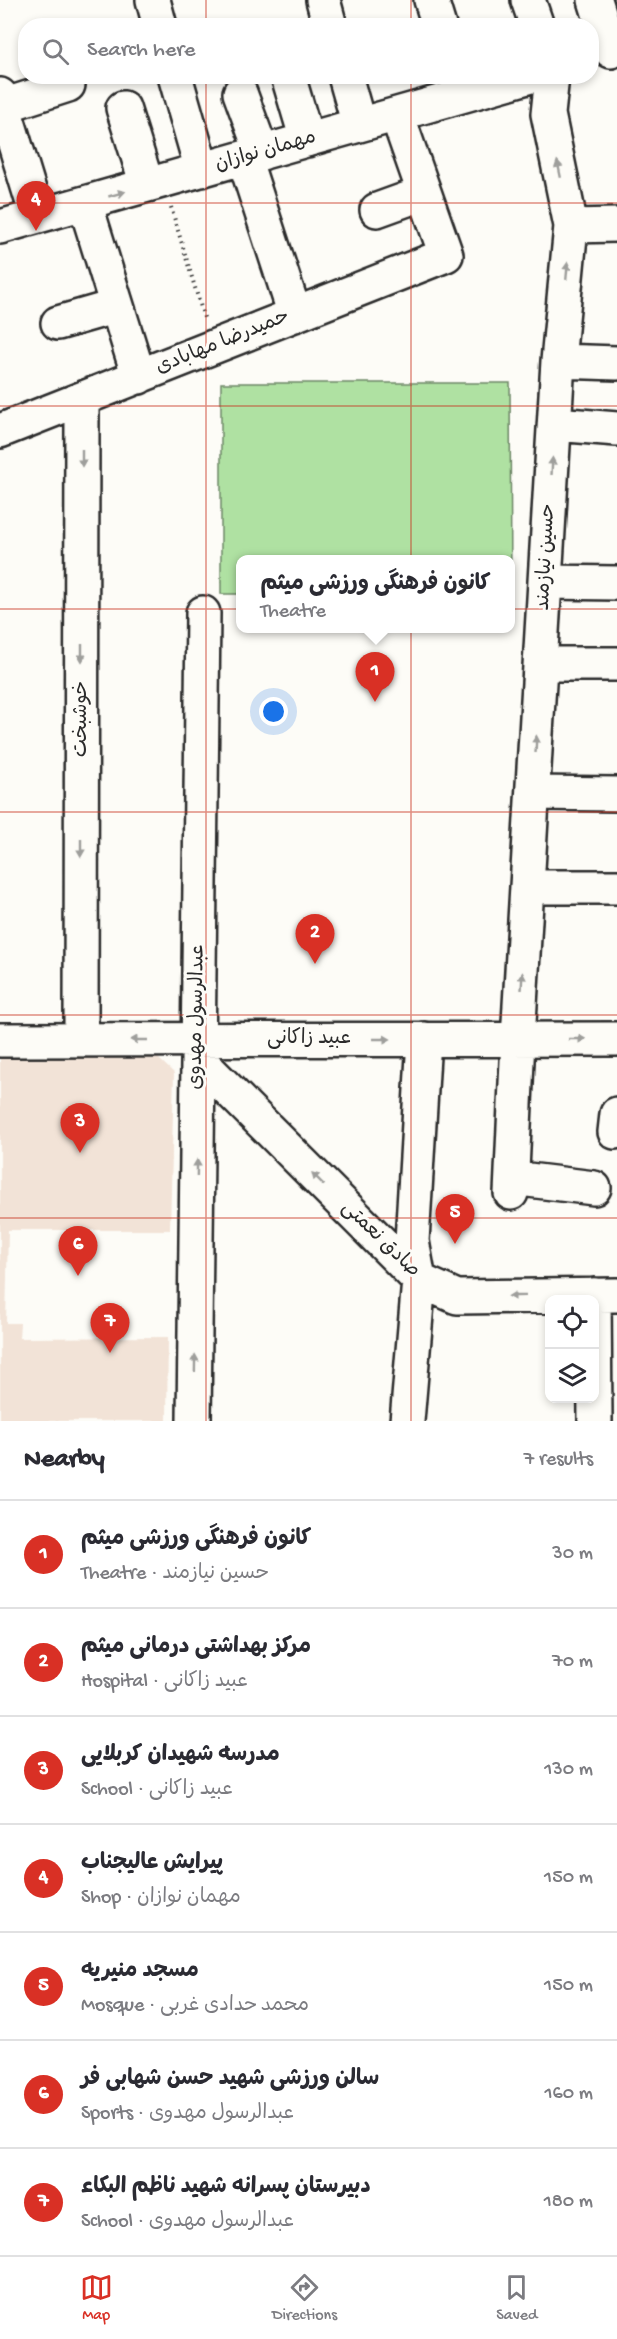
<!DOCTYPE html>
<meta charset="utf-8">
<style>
body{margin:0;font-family:"Gochi Hand","Playpen Sans Arabic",sans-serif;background:#f2f2f3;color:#2b2b33}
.controls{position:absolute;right:18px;bottom:18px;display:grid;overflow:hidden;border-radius:12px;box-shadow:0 3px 9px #0003}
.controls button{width:54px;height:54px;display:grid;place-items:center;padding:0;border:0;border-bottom:2px solid #e1e1e2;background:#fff;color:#2b2b33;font:30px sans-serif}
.you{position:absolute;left:274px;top:712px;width:21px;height:21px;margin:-15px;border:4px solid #fff;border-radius:50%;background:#1a73e8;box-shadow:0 0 0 9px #1a73e833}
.badge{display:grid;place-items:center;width:39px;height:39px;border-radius:50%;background:#d93025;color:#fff;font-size:20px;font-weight:700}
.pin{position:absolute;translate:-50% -50px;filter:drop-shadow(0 2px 3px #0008)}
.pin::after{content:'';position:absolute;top:32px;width:21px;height:18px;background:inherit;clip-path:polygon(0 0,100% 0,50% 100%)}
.popup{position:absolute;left:236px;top:555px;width:279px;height:78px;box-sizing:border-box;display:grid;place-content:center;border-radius:12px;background:#fff;filter:drop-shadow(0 2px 4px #0005);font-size:20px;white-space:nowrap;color:#7c7c81}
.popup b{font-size:22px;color:#2b2b33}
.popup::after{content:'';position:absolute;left:50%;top:100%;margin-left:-12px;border:12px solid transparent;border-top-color:#fff}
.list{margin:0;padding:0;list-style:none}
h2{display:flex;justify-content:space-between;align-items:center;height:78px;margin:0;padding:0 24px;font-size:26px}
h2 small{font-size:20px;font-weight:400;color:#7c7c81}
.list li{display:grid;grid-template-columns:39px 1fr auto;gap:18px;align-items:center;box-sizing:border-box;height:108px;padding:0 24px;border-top:2px solid #e1e1e2}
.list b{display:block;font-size:22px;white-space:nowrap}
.list p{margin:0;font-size:20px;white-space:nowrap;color:#7c7c81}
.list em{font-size:20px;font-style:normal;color:#7c7c81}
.icon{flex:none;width:33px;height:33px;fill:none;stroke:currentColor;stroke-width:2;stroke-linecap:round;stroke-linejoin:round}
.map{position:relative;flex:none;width:617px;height:1421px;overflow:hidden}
.search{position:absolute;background:#fff;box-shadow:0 3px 9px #0003;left:18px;right:18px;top:18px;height:66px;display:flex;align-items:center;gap:15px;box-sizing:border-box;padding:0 21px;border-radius:24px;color:#7c7c81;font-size:22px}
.sheet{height:834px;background:#fff}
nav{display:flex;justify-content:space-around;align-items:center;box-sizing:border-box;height:84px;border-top:2px solid #e1e1e2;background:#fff;font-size:16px;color:#7c7c81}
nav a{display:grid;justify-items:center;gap:3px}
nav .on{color:#d93025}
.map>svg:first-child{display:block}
.built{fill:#f2e3d7}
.green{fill:#afe1a2;stroke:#6d8666;stroke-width:1.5}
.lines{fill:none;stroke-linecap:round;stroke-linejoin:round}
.minor-casing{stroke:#2b2b2b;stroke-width:38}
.path{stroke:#2b2b2b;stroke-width:4;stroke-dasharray:1.5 4.5;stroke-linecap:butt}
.minor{stroke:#fdfcf7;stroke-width:33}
.oneway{fill:#9e9e9b}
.grid{fill:none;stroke:#c8321e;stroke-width:1.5;stroke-opacity:0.55}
.labels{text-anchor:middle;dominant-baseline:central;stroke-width:6;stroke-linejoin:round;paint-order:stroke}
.street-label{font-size:20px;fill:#2b2b2b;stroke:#fdfcf7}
</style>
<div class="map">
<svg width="617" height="1421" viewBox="0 0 617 1421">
<rect width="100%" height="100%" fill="#fdfcf7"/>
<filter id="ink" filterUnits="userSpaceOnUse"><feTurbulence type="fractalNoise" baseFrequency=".0167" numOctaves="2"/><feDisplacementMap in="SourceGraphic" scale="12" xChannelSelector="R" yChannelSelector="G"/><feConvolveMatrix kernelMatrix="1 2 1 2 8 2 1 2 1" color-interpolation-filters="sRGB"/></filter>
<g filter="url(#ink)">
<!-- built -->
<path class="built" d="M0 1057 158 1058 174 1073 170 1230H8L6 1323H20L19 1338 168 1337 167 1421H0Z"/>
<!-- green -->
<path class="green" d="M221 383H510L511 594 510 560H240V594H221Z"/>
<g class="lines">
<!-- minor casing -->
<g class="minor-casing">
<path id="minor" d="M153 0 160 26
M323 0 330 26
M431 0 439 26
M528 0 537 26
M595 0 611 51
M175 76 202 170
M288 76 307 140
M345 76 359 125
M240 93 262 153
M0 95 37 216
M3 106 68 85
M123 108 147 185
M244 158 295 315
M85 203 139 377
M377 210 424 193
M571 226 617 225
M0 227 531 76
M58 323 117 306
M558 361 617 363
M555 424 617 429
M0 431 446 255 397 115
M546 582 617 583
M541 664H617
M533 793 617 794
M527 887H617
M0 1040 617 1039
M81 1040 82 399
M198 1059 419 1280 457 1297 617 1295
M615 1132 617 1114
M512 1178 594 1188
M511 1193 518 1039 558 361 571 226 548 114 552 76
M594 1295 595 1421
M194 1421 203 613
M407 1421 419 1280 412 1241 424 1039"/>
</g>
<!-- path -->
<path class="path" d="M171 207 205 321"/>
<!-- minor -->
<use href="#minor" class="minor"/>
</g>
<!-- one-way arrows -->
<defs><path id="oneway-solid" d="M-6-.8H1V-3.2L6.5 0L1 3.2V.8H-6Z" transform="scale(1.5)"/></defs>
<g class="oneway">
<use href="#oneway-solid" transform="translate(559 169) rotate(-102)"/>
<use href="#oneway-solid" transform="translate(117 194) rotate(-16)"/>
<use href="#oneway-solid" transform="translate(567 271) rotate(-85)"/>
<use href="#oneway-solid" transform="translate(82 458) rotate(90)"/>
<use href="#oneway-solid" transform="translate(552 466) rotate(-87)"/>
<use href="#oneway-solid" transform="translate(82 653) rotate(90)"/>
<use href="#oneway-solid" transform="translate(536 744) rotate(-87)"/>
<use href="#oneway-solid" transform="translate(81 848) rotate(90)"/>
<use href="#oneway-solid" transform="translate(522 981) rotate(-87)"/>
<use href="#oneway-solid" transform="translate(382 1039)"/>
<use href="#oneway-solid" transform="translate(577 1039)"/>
<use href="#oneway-solid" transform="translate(139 1040) rotate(180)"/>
<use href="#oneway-solid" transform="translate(197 1168) rotate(-89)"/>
<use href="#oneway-solid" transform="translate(318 1179) rotate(-135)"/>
<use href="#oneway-solid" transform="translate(517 1296) rotate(179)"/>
<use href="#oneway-solid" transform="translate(195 1363) rotate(-89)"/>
</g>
</g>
<!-- grid -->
<path class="grid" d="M206 0V26M411 0V26M206 76V1421M411 76V1421M0 203H617M0 406H617M0 609H617M0 812H617M0 1015H617M0 1218H617"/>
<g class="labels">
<!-- street labels -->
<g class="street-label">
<text transform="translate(266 152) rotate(-16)">مهمان نوازان</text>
<text transform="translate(223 343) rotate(-22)">حمیدرضا مهابادی</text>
<text transform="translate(547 557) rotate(-87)">حسین نیازمند</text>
<text transform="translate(82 719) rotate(-90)">خوشبخت</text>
<text transform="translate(198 1017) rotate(-89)">عبدالرسول مهدوی</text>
<text x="309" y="1039">عبید زاکانی</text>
<text transform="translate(380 1240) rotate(44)">صادق نعمتی</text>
</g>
</g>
</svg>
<div class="controls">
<button><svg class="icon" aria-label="locate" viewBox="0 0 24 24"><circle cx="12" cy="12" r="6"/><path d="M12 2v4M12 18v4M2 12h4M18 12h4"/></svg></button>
<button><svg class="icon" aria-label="layers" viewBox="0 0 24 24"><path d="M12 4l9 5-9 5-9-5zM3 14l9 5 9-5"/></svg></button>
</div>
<div class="you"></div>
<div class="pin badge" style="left:375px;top:702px">1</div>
<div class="popup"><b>کانون فرهنگی ورزشی میثم</b>Theatre</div>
<div class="pin badge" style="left:315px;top:964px">2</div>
<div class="pin badge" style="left:80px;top:1153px">3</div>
<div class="pin badge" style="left:36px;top:231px">4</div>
<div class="pin badge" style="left:455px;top:1244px">5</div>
<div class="pin badge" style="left:78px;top:1276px">6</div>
<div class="pin badge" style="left:110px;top:1353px">7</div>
<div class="search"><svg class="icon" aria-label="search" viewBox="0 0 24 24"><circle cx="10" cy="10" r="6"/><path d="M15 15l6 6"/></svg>Search here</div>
</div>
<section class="sheet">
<h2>Nearby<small>7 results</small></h2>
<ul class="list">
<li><span class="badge">1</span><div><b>کانون فرهنگی ورزشی میثم</b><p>Theatre · حسین نیازمند</p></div><em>30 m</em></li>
<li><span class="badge">2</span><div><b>مرکز بهداشتی درمانی میثم</b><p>Hospital · عبید زاکانی</p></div><em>70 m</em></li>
<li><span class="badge">3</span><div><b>مدرسه شهیدان کربلایی</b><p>School · عبید زاکانی</p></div><em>130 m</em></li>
<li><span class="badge">4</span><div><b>پیرایش عالیجناب</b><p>Shop · مهمان نوازان</p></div><em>150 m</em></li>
<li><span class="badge">5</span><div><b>مسجد منیریه</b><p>Mosque · محمد حدادی غربی</p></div><em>150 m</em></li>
<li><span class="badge">6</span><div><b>سالن ورزشی شهید حسن شهابی فر</b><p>Sports · عبدالرسول مهدوی</p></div><em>160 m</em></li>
<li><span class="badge">7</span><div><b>دبیرستان پسرانه شهید ناظم البکاء</b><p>School · عبدالرسول مهدوی</p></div><em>180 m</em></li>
</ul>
</section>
<nav>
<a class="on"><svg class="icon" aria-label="map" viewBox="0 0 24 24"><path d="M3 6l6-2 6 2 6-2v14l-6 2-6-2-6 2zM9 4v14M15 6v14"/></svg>Map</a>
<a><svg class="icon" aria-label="directions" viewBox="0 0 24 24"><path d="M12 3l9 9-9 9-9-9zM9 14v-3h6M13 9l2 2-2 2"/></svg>Directions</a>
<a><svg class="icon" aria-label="saved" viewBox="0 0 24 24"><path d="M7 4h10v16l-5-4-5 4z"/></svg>Saved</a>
</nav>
